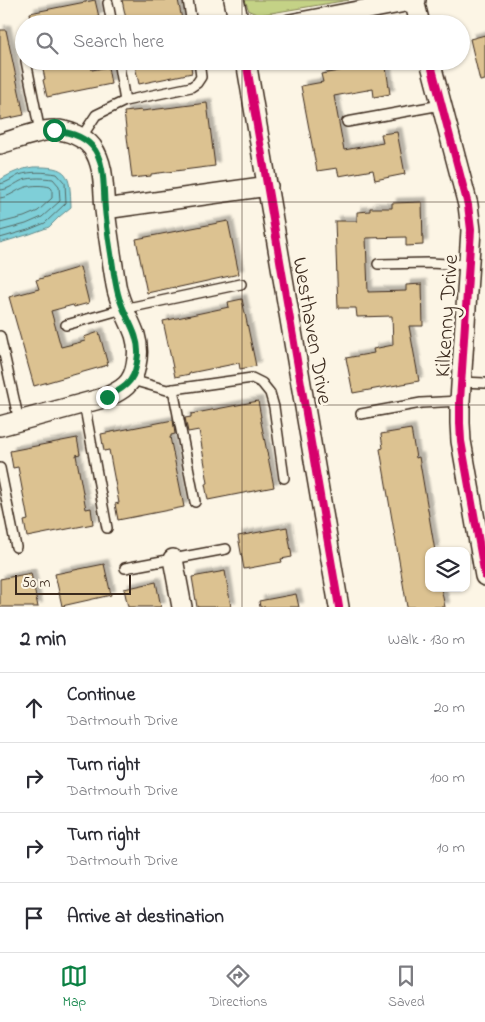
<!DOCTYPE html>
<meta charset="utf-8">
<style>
body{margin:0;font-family:"Indie Flower",sans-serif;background:#f7f7f7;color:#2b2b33}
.controls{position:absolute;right:15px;bottom:15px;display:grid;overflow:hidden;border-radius:10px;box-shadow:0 1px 4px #0004}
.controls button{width:45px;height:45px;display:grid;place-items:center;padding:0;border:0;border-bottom:1px solid #e1e1e2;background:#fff;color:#2b2b33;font:25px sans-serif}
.scale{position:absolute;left:15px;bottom:12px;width:116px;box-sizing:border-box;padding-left:5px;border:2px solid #3b2a1e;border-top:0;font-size:14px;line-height:18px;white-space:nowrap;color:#3b2a1e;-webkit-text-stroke:4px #fcf5e5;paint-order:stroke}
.stop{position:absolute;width:15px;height:15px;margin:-11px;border:4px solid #0b8043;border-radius:50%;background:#fff}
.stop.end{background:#0b8043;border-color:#fff;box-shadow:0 1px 5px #0008}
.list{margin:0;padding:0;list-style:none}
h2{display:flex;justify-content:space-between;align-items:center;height:65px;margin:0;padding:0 20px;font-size:21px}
h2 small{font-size:16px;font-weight:400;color:#7c7c81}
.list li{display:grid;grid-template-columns:32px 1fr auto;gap:15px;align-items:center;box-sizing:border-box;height:70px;padding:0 20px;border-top:1px solid #e1e1e2}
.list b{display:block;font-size:19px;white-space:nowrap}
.list p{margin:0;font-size:16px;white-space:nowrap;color:#7c7c81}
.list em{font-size:16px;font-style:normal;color:#7c7c81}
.icon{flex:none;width:28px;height:28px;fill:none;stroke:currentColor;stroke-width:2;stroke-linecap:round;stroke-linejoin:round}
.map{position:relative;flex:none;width:485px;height:607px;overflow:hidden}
.search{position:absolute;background:#fff;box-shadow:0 1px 4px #0004;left:15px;right:15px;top:15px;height:55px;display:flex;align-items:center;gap:12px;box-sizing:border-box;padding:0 18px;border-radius:28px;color:#7c7c81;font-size:19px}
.sheet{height:345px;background:#fff}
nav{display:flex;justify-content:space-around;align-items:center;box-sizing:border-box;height:70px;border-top:1px solid #e1e1e2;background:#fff;font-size:14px;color:#7c7c81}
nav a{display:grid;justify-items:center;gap:2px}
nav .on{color:#0b8043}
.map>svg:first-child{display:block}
.green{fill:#c4d286;stroke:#807e52}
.water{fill:#7fcfd8;stroke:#648d8e}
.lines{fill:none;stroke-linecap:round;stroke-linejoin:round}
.shore{stroke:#566c68;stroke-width:1}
.building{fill:#dcc291;stroke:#3b2a1e;filter:url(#shadow)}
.service-casing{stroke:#3b2a1e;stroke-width:12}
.minor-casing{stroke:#3b2a1e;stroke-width:22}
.service{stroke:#fcf5e5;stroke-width:9}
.minor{stroke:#fcf5e5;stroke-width:19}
.cycleway-casing{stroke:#fcf5e5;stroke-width:11}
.cycleway{stroke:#d6006c;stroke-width:8}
.route{stroke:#0b8043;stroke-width:6}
.grid{fill:none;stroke:#3b2a1e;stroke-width:1;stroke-opacity:0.55}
.labels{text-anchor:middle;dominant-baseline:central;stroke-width:5;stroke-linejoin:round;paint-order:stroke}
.street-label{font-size:22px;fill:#3b2a1e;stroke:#fcf5e5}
</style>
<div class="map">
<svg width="485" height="607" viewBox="0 0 485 607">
<defs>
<filter id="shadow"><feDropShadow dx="4.5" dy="-4.5" stdDeviation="1" flood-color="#0004"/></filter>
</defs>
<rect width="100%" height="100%" fill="#fcf5e5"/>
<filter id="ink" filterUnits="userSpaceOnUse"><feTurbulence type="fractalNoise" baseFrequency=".02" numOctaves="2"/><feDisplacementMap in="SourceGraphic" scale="10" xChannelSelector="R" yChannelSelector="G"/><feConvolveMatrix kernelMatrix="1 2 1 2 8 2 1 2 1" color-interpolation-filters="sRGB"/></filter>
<g filter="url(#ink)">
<!-- green -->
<path class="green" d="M245 0H349L259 15 249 11Z"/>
<!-- water -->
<path class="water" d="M33 167C69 166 70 174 71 207L59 217 49 227 30 234 0 243V180C11 173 21 169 33 167Z"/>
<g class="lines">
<!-- shore -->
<path class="shore" d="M0 184C7 183 13 178 19 175 31 171 45 172 57 174L65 183 66 203 45 223 28 230 0 238
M0 190C9 190 15 183 23 180 33 177 44 178 53 179L59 186 60 201 42 217 26 224 0 231
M0 198C10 197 16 190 26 187 33 185 43 185 50 187L52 189V198L38 211 24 217 0 223"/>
</g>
<!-- building -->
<path class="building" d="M95 0 99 17 82 21 83 24H32L30 13Z
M122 0H178L183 24H127Z
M0 30H6L24 115 0 120Z
M485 35V80L480 81 470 39Z
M41 61H90L92 70 108 67 111 84 47 97 43 80 45 79Z
M149 61H190L192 73 139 84 135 66 150 63Z
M354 61H385L390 94 374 97 373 89 334 96 344 150 383 143 381 134 397 132 405 174 375 180 373 170 339 176 337 168 317 171 301 86 323 82 321 74 356 68Z
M207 103 215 166 151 174V176L132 178 124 112 142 110V111Z
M422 202 423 245 406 246V237L366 238 368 292 406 291V285L422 284 423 326H409L419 381 353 393 346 358 374 353 373 349 393 345 392 316 357 317 356 308H338L335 221H357V212L370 211V208H392V203Z
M228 221 239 274 175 288V287L147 293 136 239Z
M80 267 89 303 74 307 73 305 51 311 61 347 85 341 84 337 99 332 108 365 34 386 9 297 39 289 36 280Z
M242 299 256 366 240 369 239 363 190 373V374L175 377 163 321 229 307 228 302Z
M258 401 261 417H260L274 487 208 500 205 484 208 483 199 430 188 432 185 418 191 417V414Z
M173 420 175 434 171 435V437H170L184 507 118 520 115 504 119 503 109 450 104 451 101 434Z
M411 429 416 458 419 457 435 551H429V588H441L445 607H407L380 449 383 448 381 434Z
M77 438 80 454 76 455 86 509 91 508 93 524 27 537 24 521 28 520 18 467 13 468 10 451Z
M287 527 292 557 281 559 282 562 244 569 238 536Z
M104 564 111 595 62 606 55 574Z
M225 571 231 607H197L192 577Z
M31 573 38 607H0V579Z
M156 582 161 607H128L124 589Z
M296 594 299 607H260L259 601Z"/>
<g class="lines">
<!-- service casing -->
<g class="service-casing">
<path id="service" d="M188 0 192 24
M108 3 112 24
M26 61 40 132
M118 61 125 101
M347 122 441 105
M81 138 96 115 125 101 191 87 197 83 201 77 199 61
M378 264 429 263 469 265
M66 325 123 309 241 284
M0 336 19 421
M132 380 167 390 252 378 262 383 270 393 274 407 284 478
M461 382 485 383
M173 389 195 502
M84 403 107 528
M361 414 421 403 460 401
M0 468 16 547
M125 568 226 549"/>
</g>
<!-- minor casing -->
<g class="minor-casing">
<path id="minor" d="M234 0 239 24
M414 0 420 24
M290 24 416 0
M246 61 339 607
M430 61 468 205 471 230 460 401V423L461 441 485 576
M0 144C14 140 42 129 55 130 68 130 84 137 92 147 105 165 103 189 105 210 108 235 112 260 116 285 119 304 129 318 135 335 138 345 138 356 136 365 133 384 122 390 107 397L0 426
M105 209 268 186
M173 559 182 607"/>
</g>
<!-- service -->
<use href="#service" class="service"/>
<!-- minor -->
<use href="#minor" class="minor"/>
<!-- cycleway casing -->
<g class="cycleway-casing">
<path id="cycleway" d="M246 61 339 607
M430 61 468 205 471 230 460 401V423L461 441 485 576"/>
</g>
<!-- cycleway -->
<use href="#cycleway" class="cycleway"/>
</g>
</g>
<g class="lines" filter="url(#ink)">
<!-- route -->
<path class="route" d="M54 130C67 132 82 135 92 146 106 162 103 189 105 209 107 231 111 252 114 274 116 284 117 294 121 303 127 320 139 335 138 354 136 379 129 386 107 397"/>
</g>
<!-- grid -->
<path class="grid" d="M242 0V24M242 61V607M0 202H485M0 405H485"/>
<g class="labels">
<!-- street labels -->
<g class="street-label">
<text transform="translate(448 316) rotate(-86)">Kilkenny Drive</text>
<text transform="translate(311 331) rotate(80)">Westhaven Drive</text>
</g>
</g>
</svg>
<div class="controls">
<button><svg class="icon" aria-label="layers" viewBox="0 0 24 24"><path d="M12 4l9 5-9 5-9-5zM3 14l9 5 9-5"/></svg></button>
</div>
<div class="scale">50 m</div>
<div class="stop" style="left:54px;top:130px"></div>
<div class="stop end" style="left:107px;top:397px"></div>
<div class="search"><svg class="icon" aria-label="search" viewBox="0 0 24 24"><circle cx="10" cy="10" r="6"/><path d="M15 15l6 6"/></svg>Search here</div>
</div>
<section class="sheet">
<h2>2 min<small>Walk · 130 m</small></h2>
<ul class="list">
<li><svg class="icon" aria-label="ahead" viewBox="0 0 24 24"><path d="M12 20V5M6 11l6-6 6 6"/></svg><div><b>Continue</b><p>Dartmouth Drive</p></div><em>20 m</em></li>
<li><svg class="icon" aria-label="right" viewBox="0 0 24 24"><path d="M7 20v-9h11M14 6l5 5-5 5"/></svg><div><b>Turn right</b><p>Dartmouth Drive</p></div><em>100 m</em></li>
<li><svg class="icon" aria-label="right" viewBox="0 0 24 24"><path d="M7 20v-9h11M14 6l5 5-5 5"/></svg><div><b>Turn right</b><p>Dartmouth Drive</p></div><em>10 m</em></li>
<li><svg class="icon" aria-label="arrive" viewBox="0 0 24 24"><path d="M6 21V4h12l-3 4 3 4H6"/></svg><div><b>Arrive at destination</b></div></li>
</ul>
</section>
<nav>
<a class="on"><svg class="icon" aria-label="map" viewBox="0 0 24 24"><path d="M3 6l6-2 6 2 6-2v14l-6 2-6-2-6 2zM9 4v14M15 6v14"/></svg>Map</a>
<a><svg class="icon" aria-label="directions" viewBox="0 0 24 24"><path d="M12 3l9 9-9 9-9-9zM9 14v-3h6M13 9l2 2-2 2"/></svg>Directions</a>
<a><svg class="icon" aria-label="saved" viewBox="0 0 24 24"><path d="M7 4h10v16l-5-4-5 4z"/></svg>Saved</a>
</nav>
